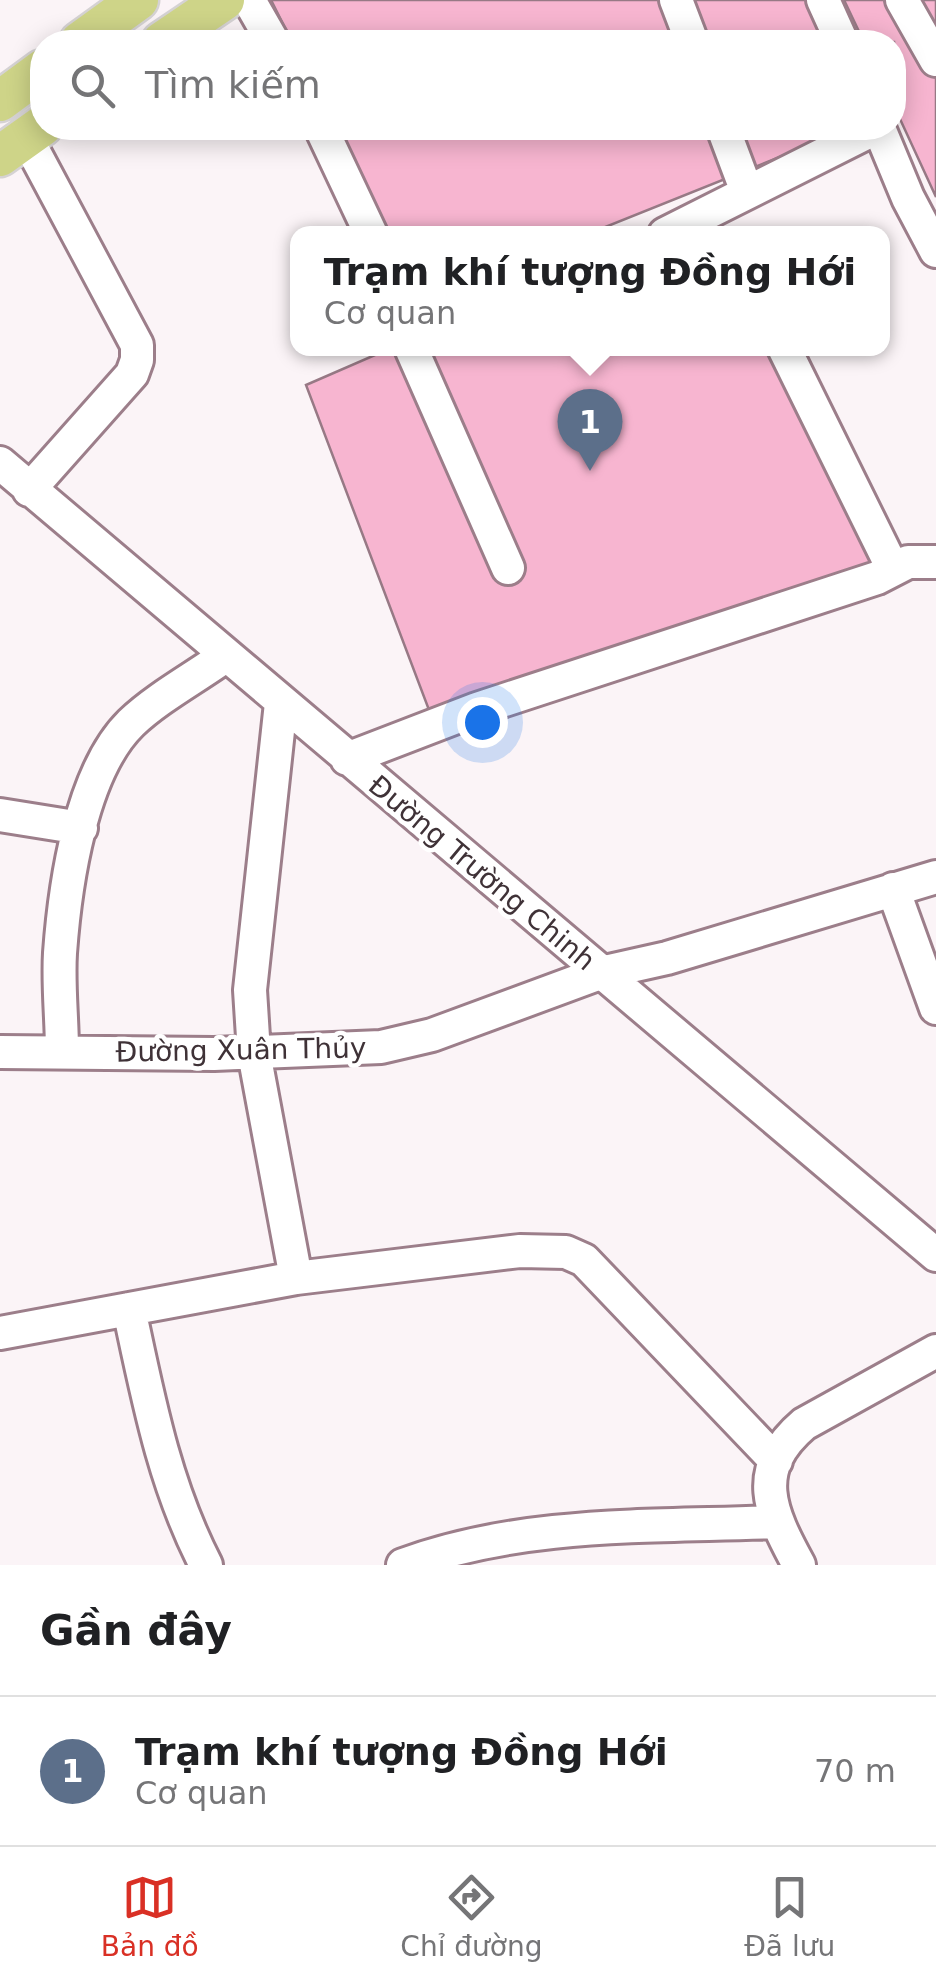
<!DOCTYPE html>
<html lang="vi">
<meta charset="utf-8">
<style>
body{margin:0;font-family:"DejaVu Sans",sans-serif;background:#f2f2f2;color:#202124}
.you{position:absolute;left:482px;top:722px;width:35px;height:35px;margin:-25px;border:8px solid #fff;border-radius:50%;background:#1a73e8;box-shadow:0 0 0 15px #1a73e833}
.badge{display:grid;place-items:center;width:65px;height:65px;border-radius:50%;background:#d93025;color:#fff;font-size:32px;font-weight:700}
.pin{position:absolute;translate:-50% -82px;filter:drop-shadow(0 2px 5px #0008)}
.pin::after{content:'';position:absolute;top:52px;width:35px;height:30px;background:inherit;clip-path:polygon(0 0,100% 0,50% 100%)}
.popup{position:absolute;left:290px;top:226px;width:600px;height:130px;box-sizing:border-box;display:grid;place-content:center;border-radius:20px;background:#fff;filter:drop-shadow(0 2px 8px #0005);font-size:32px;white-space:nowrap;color:#757577}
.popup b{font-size:38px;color:#202124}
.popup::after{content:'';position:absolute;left:50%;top:100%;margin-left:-20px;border:20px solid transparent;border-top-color:#fff}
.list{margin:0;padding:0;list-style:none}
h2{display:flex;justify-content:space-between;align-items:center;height:130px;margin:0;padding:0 40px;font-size:42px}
h2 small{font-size:32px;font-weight:400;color:#757577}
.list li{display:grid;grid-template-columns:65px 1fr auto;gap:30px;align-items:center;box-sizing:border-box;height:150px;padding:0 40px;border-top:2px solid #e0e0e0}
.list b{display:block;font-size:38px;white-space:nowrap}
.list p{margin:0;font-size:32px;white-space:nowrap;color:#757577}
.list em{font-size:32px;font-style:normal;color:#757577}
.icon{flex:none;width:55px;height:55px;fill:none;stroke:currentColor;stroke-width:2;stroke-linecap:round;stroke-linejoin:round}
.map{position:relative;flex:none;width:936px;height:1565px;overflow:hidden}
.search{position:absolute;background:#fff;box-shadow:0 5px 25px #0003;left:30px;right:30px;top:30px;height:110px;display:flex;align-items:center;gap:25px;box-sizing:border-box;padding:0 35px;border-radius:40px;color:#757577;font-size:38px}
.sheet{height:280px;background:#fff}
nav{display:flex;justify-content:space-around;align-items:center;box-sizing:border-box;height:140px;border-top:2px solid #e0e0e0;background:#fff;font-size:28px;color:#757577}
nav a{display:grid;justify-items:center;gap:5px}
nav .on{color:#d93025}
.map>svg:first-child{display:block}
.building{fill:#f7b5d0;stroke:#977985;stroke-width:2.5}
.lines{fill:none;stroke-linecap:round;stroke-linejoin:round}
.minor-casing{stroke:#9c7e8a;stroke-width:38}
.major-casing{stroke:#d5d2d3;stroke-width:45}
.minor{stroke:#fff;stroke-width:32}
.major{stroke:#ced488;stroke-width:40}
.labels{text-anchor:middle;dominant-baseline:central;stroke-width:9;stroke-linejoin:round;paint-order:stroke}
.street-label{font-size:28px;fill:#3f3237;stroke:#fff}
</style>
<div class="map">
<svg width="936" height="1565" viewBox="0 0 936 1565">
<rect width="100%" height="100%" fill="#fbf4f7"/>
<!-- building -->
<path class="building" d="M271 0H812L831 42H292Z
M844 0H936V197L894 106V42H864Z
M336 128H852L588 234H390Z
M391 348H773L888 557 429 710 306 385Z"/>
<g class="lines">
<!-- minor casing -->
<g class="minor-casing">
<path id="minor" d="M249 0 273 42
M676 0 692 42
M823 0 842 42
M902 0 936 60
M321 128 371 234
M723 128 747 192
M879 128 908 198 936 251
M26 137 137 345V360L132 374 29 490
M665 234 876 128
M411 348 508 568
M784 348 893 569
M0 463 936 1255
M281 703 250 990 254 1053 296 1278
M347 759 477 709 877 578 908 562H936
M0 815 81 828
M893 889 936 1008
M0 1052 214 1054 381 1047 432 1035 600 973 667 958 936 877
M62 1052C62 1019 58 985 60 953 65 884 81 772 131 723 157 698 196 677 225 656
M129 1309C148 1398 164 1484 206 1565
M0 1333 296 1278 520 1251 566 1252 584 1260 776 1461
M403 1565C523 1521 651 1527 777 1522
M799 1565C770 1512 750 1470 804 1424L936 1351"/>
</g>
<!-- major casing -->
<g class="major-casing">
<path id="major" d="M80 42 138 0
M162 42 224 0
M0 101 42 70
M0 156 42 126"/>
</g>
<!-- minor -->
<use href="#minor" class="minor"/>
<!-- major -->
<use href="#major" class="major"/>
</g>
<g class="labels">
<!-- street labels -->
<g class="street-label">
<text transform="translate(482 873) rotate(40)">Đường Trường Chinh</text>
<text transform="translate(241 1050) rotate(-1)">Đường Xuân Thủy</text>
</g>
</g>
</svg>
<div class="you"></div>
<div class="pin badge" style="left:590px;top:471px;background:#5c6f8a">1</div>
<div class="popup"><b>Trạm khí tượng Đồng Hới</b>Cơ quan</div>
<div class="search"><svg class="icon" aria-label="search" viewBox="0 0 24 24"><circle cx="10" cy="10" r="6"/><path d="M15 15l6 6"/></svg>Tìm kiếm</div>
</div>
<section class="sheet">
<h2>Gần đây<small></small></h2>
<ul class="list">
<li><span class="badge" style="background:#5c6f8a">1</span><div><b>Trạm khí tượng Đồng Hới</b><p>Cơ quan</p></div><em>70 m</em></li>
</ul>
</section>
<nav>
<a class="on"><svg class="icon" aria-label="map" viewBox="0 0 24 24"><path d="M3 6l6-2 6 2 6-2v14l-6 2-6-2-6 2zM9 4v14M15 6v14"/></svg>Bản đồ</a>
<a><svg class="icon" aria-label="directions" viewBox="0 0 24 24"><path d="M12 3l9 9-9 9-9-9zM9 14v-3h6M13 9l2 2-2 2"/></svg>Chỉ đường</a>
<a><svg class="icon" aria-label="saved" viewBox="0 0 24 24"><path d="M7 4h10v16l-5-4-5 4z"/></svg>Đã lưu</a>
</nav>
